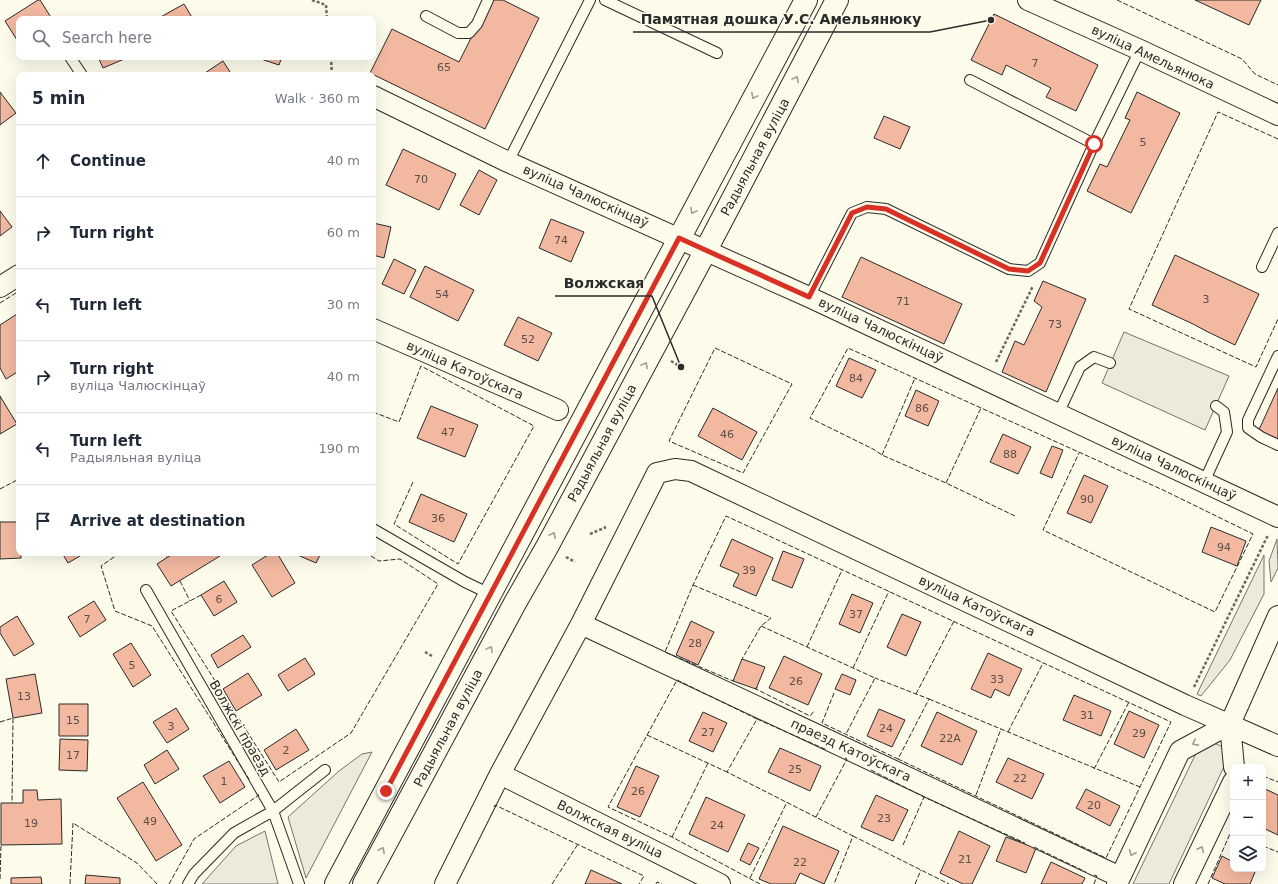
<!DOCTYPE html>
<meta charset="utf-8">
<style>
body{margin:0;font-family:"DejaVu Sans",sans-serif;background:#f2f2f3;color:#1f2937}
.controls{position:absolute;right:12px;bottom:12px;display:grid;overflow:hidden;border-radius:8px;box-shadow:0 4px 16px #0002}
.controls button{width:36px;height:36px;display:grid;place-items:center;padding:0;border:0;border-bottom:1px solid #e0e1e3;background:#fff;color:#1f2937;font:20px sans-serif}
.stop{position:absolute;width:12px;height:12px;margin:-9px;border:3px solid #d93025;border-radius:50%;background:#fff}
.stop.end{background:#d93025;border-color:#fff;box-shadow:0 1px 4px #0008}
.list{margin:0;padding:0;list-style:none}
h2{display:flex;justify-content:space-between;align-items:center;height:52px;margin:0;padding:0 16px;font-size:17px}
h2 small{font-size:13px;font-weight:400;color:#747a83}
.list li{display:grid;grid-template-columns:26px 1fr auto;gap:12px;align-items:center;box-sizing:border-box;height:72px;padding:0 16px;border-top:1px solid #e0e1e3}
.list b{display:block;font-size:15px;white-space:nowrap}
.list p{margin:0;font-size:13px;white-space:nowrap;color:#747a83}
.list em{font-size:13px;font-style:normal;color:#747a83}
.icon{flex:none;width:22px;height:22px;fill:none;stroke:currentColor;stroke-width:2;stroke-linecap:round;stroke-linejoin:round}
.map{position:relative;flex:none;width:1278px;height:884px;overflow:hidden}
.search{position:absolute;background:#fff;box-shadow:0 4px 16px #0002;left:16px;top:16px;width:360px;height:44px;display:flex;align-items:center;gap:10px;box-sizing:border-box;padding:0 14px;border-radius:8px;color:#747a83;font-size:15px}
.panel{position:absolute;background:#fff;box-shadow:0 4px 16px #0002;left:16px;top:72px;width:360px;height:484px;border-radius:8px}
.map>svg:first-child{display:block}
.green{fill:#ecebdb;stroke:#74746e}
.parking{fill:#eceadb;stroke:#74746e}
.building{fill:#f2b8a0;stroke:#2b2b2b}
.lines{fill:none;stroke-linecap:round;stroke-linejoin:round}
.lane-casing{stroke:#2b2b2b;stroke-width:12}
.street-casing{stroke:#2b2b2b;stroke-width:22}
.primary-casing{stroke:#2b2b2b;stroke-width:24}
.path{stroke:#6a6964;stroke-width:2.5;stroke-dasharray:3 2;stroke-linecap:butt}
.lane{stroke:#fdfbea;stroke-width:10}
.street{stroke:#fdfbea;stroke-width:20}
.primary{stroke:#fdfbea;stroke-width:22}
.fence{stroke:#2b2b2b;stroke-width:1;stroke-dasharray:5 2;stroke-linecap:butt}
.oneway{stroke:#9e9d94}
.route{stroke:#d93025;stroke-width:5}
.labels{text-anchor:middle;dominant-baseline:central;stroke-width:3;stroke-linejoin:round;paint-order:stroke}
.number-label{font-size:11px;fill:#5d4e48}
.street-label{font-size:13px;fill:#2b2b2b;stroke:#fdfbea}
.leader{fill:none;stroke:#2b2b2b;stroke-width:1.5}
.callout-dot{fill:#2b2b2b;stroke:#fdfbea;stroke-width:1.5}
.callout-label{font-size:14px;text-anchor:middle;font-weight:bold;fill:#2b2b2b;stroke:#fdfbea;stroke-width:3;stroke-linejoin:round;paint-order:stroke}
</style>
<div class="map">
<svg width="1278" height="884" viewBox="0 0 1278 884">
<rect width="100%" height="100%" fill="#fdfbea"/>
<!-- green -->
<path class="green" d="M1277 539 1278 568 1271 582 1269 561Z
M1264 555V594L1230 660 1201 696 1197 694Z
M1209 742C1221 745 1224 746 1228 758L1169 884H1133L1199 747Z
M372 752 306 878 288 817 339 771 362 754Z
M265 831 278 884H202L236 846Z"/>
<!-- parking -->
<path class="parking" d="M1124 332 1229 376 1205 430 1102 383Z"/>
<!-- building -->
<path class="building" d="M38 0H40L52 19H19V39L17 40 5 21Z
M490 0H503L539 18 485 129 370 73 392 29 459 62Z
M1195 0H1261L1249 25Z
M184 4 193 19H157Z
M994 14 1098 65 1076 111 1046 97 1051 88 1006 65 1002 75 971 60Z
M98 57H129L103 68Z
M255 57H282L279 65Z
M223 61 232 75H202Z
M0 92 16 113 0 125Z
M1137 92 1180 113 1131 213 1087 191 1100 164 1107 167 1130 120 1125 118Z
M884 116 910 127 900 149 874 138Z
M403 149 456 174 439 210 386 185Z
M479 170 497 180 479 215 460 205Z
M0 211 12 227 0 236Z
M551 219 584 232 571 262 539 248Z
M373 223 391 227 384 258 373 255Z
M1175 255 1259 294 1235 345 1208 332 1193 324 1152 305Z
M861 257 962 304 944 344 842 297Z
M394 259 416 270 404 294 382 284Z
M425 266 474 290 458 321 410 297Z
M1043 281 1086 299 1046 392 1002 372 1015 341 1024 345 1042 307 1034 301Z
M17 314 19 317V371L6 379 0 368V325Z
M518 317 552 333 538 361 504 345Z
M849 358 876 370 862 398 836 386Z
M1278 388V442L1258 432Z
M916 390 939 401 928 426 905 416Z
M0 396 17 424 0 434Z
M431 406 478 425 465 457 417 438Z
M713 408 757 432 742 460 698 436Z
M1003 434 1031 447 1018 474 990 462Z
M1052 446 1063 450 1052 478 1040 473Z
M1084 475 1108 486 1091 523 1067 513Z
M421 494 467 514 454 542 409 522Z
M0 522H19V553H21V558L0 559Z
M1211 527 1246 541 1237 566 1202 552Z
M732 539 773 558 756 596 733 586 739 574 720 566Z
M783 551 804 559 792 588 772 580Z
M62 553H85L68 563Z
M174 553H219L220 556 171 586 157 564Z
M271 553H277L295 583 272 597 252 565Z
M293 553H321L316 563Z
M224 581 237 602 214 616 201 595Z
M852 594 873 603 860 633 839 624Z
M94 601 106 620 80 637 68 617Z
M902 614 921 622 906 656 887 647Z
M17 616 34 644 14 656 0 633V627Z
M691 621 714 632 698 665 676 655Z
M243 635 251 647 218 668 211 655Z
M131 643 151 675 133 687 113 654Z
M988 653 1022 669 1009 696 995 689 991 698 971 689Z
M784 656 822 674 808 705 769 688Z
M305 658 315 674 288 691 278 675Z
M742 659 765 667 756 689 733 681Z
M248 673 262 695 236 711 223 689Z
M35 674 42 713 13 718 6 679Z
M842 674 856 680 850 695 835 689Z
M1074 695 1111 711 1101 736 1063 720Z
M59 704H88V736H59Z
M176 708 189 729 167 743 153 722Z
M879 709 905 720 892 747 867 736Z
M1129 711 1159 725 1144 758 1114 744Z
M703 712 727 723 713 752 689 741Z
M937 712 977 731 962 765 921 746Z
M296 729 309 750 276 770 264 750Z
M60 739 88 740 87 771 59 770Z
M780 748 821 766 810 791 768 772Z
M167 750 179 769 155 784 144 765Z
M1008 758 1044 774 1032 799 996 782Z
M229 761 245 787 220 803 203 776Z
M636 766 659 776 640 817 617 807Z
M143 782 182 845 156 861 117 798Z
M1263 788 1278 795V835L1263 828Z
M1086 789 1120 806 1110 826 1076 808Z
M23 790H37L38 800 61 799 62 844 1 845V803H23Z
M876 795 908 810 893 841 861 827Z
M706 797 745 815 728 852 689 834Z
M783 826 839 851 824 884 800 873 795 884H771L759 879Z
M959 831 990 846 972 884H963L940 873Z
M1006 837 1036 848 1026 873 996 861Z
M748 843 759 848 750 865 740 860Z
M1222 856 1233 862V869H1249L1255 872 1250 884H1225L1212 878Z
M1051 862 1085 878 1082 884H1041Z
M591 870 622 884H585Z
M86 875 120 878V884H85Z
M41 877 42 884H11V878Z"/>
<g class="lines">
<!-- lane casing -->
<g class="lane-casing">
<path id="lane" d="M605 0 717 53
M426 16 458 33H469L477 24 488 0
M70 57 82 75
M970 80 1094 144
M508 162 590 0
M1262 267 1278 233
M809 297 852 213 867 207 886 209 1009 269 1028 271 1040 263 1094 144 1140 50
M1278 356 1248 420V428L1261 437 1278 445
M1058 414 1080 367 1094 357 1110 363
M1204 482 1227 432 1224 412 1216 406
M373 529 465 582 490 594
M146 590 273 811 299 884
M188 884 194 874 234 833 273 811 325 770"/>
</g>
<!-- street casing -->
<g class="street-casing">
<path id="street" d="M1028 0 1140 50 1278 115
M373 96 508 162 809 297 1278 517
M0 287 19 275
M373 329 558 410
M581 624 1120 877
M1234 767 1230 724 1278 616
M500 774 720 884
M445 884 500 774 581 624 657 473 675 469 691 471 1185 705 1278 746
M1117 884 1180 751 1230 724
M1184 884 1233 782"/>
</g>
<!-- primary casing -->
<g class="primary-casing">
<path id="primary" d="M336 884 806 0
M364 884 515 603 547 547 706 250 837 0"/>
</g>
<!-- path -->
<path class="path" d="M312 0 326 5 327 19
M331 57 332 75
M671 361 681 367
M996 362 1033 286
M590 534 606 527
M566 557 575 562
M425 652 432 656
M1194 687 1268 535"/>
<!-- lane -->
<use href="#lane" class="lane"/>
<!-- street -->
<use href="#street" class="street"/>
<!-- primary -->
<use href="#primary" class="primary"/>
<!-- fence -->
<path class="fence" d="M1117 0 1242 59 1255 74 1278 85
M1278 139 1218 112 1129 309 1256 367 1278 319
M0 303 19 291
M715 348 792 384 743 473 669 441Z
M373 412 399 422 421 366 534 426 458 564 394 524 413 482
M882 455 915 378
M946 483 981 408
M0 489 19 479
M1015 516 946 483 882 455 873 449 810 418 848 348 1163 490 1253 534 1215 612 1043 530 1079 453
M120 553 101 566 115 611 152 626 249 779
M163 553 167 557
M180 581 190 601
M693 585 771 618 761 626 742 659
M201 595 171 611 279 782 351 733 438 584 400 559 379 561 371 556
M761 626 875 678 846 734
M807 647 842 570
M853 668 889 591
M734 679 733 681 665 652 693 585 726 516 1171 722 1106 858 898 759
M757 687 756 689 810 716 814 711
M834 693 822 723 898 759 929 699 875 678
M916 694 954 621
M929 699 1140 787
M757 719 827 750
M0 722 13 718 12 803
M1008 732 1043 663
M647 735 727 772
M1094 769 1129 702
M871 770 924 797
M1263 776 1278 782
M976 795 1001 729
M494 807 495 805 644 876 639 884
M816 817 847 759 845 758
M853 836 949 884
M672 837 708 763
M903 845 924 797 1025 843
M1263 846 1278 852
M1034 847 1086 872
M1094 875 1097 876 1094 884
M750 878 787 802
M0 879 1 845
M70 884 73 823 137 863 157 884
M169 884 194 839 259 795 258 794
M552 884 578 844
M656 884 657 882 662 884
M760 884 672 837 608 807 677 680 757 719 727 772 853 836 834 884
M915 884 921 870
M1208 884 1233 827"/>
</g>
<!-- one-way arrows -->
<defs><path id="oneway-chevron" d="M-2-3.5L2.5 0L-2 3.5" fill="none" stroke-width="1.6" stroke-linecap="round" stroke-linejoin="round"/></defs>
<g class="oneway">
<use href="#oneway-chevron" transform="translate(796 79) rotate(-62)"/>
<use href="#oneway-chevron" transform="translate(754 96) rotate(118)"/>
<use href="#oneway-chevron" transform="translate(693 211) rotate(118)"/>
<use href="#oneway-chevron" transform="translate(645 365) rotate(-62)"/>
<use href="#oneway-chevron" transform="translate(553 535) rotate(-62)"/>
<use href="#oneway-chevron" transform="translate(490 649) rotate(-62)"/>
<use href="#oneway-chevron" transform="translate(1195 743) rotate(152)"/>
<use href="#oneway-chevron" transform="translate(1201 849) rotate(-64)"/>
<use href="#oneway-chevron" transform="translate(382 850) rotate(-62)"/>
<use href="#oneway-chevron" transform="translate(1132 853) rotate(115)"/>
</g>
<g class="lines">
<!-- route -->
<path class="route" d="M386 791 679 238 809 297 852 213 867 207 886 209 1009 269 1028 271 1040 263 1094 144"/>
</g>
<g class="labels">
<!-- number labels -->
<g class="number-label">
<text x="1035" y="63">7</text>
<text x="444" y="67">65</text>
<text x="1143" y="142">5</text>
<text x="421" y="179">70</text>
<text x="561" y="240">74</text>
<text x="442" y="294">54</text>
<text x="1206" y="299">3</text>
<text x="903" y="301">71</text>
<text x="1055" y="324">73</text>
<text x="528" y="339">52</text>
<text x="856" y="378">84</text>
<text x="922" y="408">86</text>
<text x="448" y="432">47</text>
<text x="727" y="434">46</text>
<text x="1010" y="454">88</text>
<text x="1087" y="499">90</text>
<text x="438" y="518">36</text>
<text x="1224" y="547">94</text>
<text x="749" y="570">39</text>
<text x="219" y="599">6</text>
<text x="856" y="614">37</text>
<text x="87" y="619">7</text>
<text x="695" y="643">28</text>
<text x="132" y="665">5</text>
<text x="997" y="679">33</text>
<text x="796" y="681">26</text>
<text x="24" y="696">13</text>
<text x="1087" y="715">31</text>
<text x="73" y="720">15</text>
<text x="171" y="726">3</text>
<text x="886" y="728">24</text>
<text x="708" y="732">27</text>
<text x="1139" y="733">29</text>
<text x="950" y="738">22А</text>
<text x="286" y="750">2</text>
<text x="73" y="755">17</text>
<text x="795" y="769">25</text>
<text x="1020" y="778">22</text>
<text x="224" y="781">1</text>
<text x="638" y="791">26</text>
<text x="1094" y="805">20</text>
<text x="884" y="818">23</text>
<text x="150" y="821">49</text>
<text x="31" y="823">19</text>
<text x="717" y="825">24</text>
<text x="965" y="859">21</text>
<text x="800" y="862">22</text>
</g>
<!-- street labels -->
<g class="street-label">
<text transform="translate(1153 57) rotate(25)">вуліца Амельянюка</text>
<text transform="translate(755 157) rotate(-62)">Радыяльная вуліца</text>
<text transform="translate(586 196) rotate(24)">вуліца Чалюскінцаў</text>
<text transform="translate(881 330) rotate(25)">вуліца Чалюскінцаў</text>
<text transform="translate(465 370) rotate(24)">вуліца Катоўскага</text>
<text transform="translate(602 443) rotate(-62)">Радыяльная вуліца</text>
<text transform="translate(1174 468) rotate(25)">вуліца Чалюскінцаў</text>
<text transform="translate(977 606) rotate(25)">вуліца Катоўскага</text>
<text transform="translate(240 728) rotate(60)">Волжскі праезд</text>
<text transform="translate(448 728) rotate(-62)">Радыяльная вуліца</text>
<text transform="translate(851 750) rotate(25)">праезд Катоўскага</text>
<text transform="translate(610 829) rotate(26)">Волжская вуліца</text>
</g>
</g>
<!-- callouts -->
<path class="leader" d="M991 20L930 32H633M681 367L652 296H555"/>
<g class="callout-dot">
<circle cx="991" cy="20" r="4"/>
<circle cx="681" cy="367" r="4"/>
</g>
<g class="callout-label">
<text x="781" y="24">Памятная дошка У.С. Амельянюку</text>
<text x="604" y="288">Волжская</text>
</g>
</svg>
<div class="controls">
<button>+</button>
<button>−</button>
<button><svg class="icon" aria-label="layers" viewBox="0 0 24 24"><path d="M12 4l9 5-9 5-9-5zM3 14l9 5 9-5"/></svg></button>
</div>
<div class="stop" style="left:1094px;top:144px"></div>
<div class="stop end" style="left:386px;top:791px"></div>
<div class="search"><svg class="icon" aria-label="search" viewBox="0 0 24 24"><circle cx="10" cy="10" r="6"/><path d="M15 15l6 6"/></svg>Search here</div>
<section class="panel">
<h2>5 min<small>Walk · 360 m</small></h2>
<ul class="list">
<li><svg class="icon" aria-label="ahead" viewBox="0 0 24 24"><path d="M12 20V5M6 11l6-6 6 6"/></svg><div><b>Continue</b></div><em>40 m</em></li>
<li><svg class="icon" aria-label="right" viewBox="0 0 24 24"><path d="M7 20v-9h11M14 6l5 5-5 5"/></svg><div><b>Turn right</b></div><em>60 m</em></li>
<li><svg class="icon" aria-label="left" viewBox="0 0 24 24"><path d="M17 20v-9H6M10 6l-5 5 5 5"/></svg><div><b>Turn left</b></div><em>30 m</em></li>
<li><svg class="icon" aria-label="right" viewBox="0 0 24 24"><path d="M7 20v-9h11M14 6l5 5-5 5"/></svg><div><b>Turn right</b><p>вуліца Чалюскінцаў</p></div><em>40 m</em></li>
<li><svg class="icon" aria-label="left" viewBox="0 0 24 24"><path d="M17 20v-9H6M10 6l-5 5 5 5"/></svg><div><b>Turn left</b><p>Радыяльная вуліца</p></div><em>190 m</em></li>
<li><svg class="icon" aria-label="arrive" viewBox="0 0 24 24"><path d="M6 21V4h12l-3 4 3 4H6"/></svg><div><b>Arrive at destination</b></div></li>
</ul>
</section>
</div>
